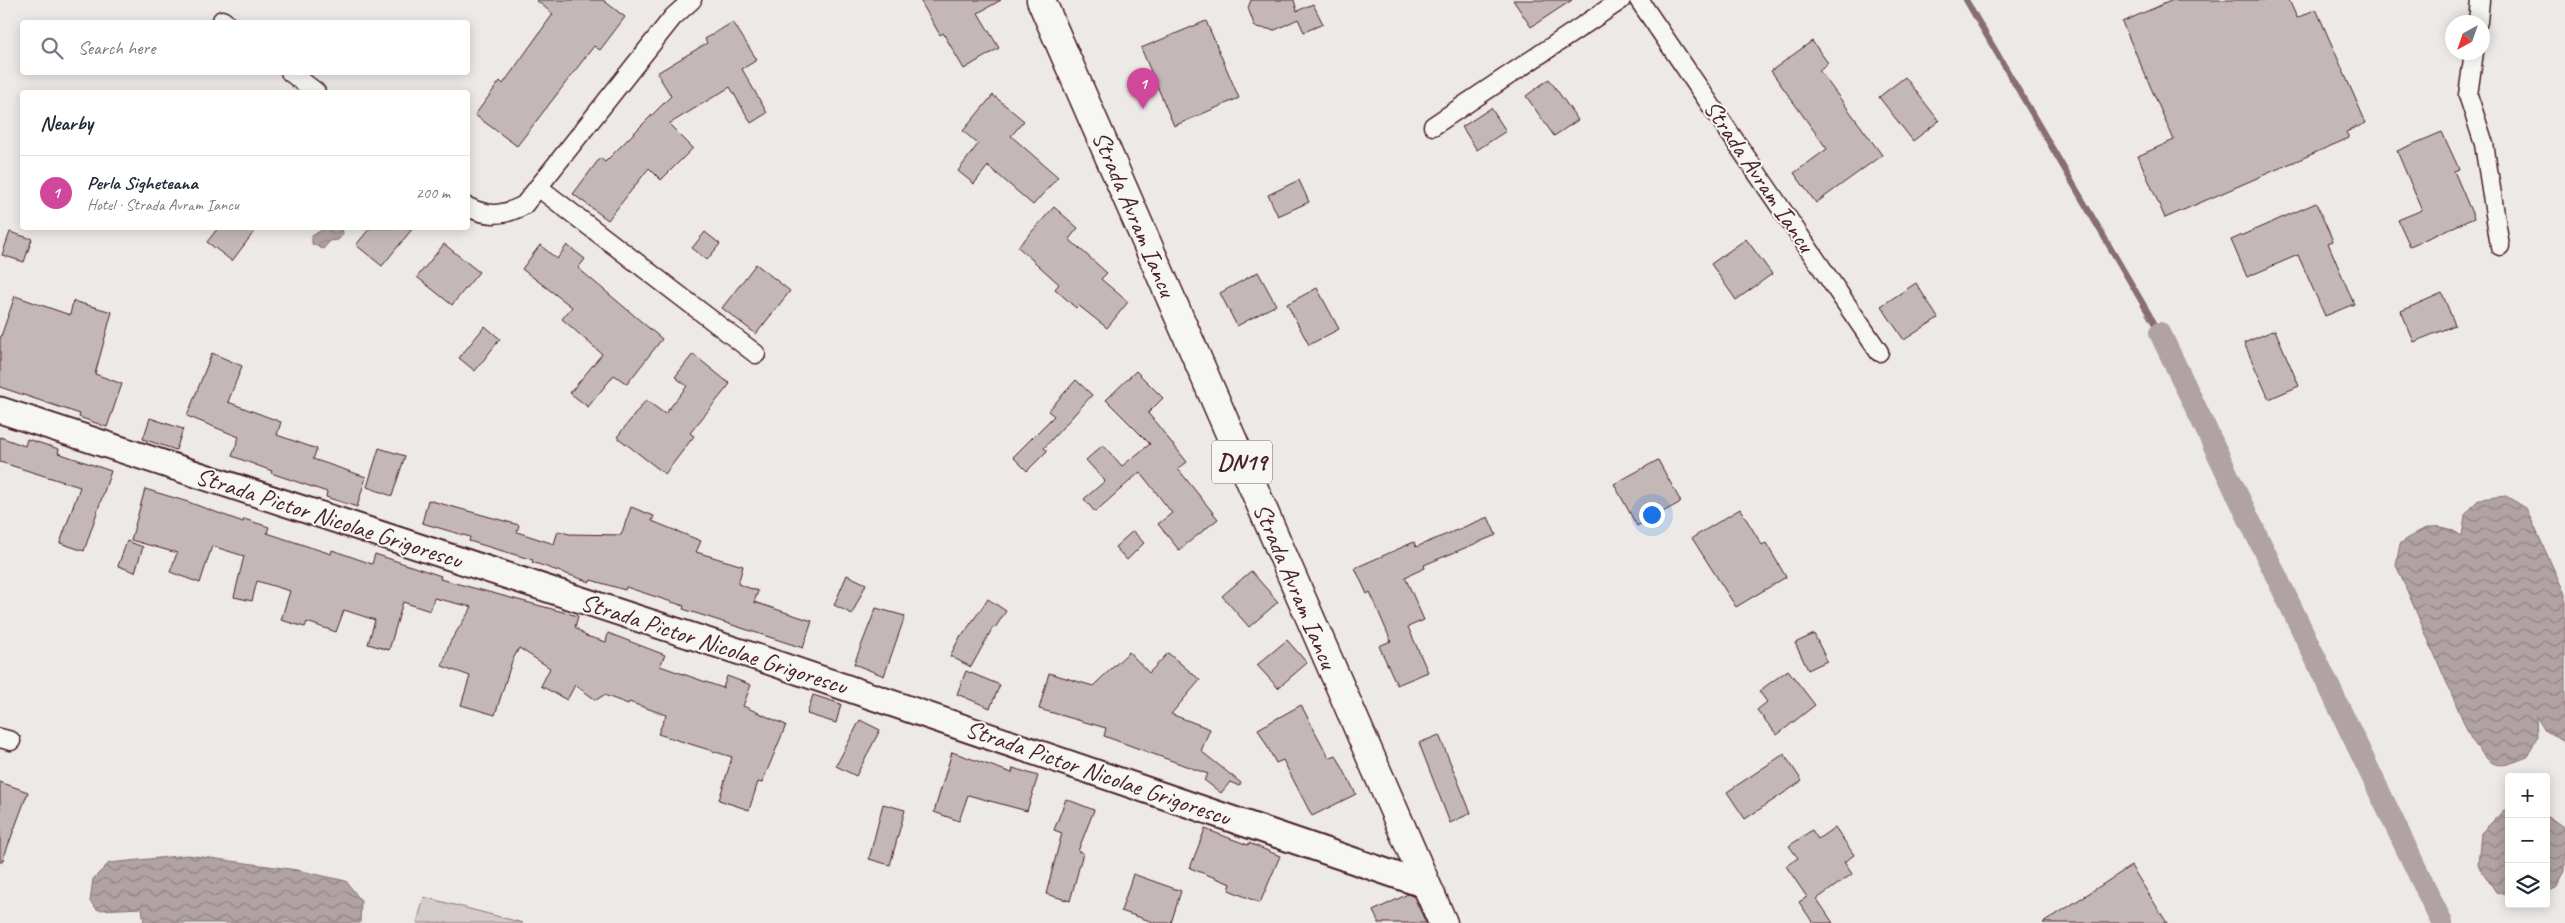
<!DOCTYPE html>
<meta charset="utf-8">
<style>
body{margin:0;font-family:Caveat,sans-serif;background:#f6f6f7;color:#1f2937}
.controls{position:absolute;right:15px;bottom:15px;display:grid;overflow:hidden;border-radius:5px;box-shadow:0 2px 12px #0003}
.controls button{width:45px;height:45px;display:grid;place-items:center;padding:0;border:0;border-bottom:1px solid #e0e1e3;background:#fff;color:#1f2937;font:25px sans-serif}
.compass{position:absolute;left:2445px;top:15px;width:45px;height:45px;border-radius:50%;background:#fff;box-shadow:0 2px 12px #0003;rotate:220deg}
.you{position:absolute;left:1651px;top:514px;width:18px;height:18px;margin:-12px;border:4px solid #fff;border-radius:50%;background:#1a73e8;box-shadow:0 0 0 8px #1a73e833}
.badge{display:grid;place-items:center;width:32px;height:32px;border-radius:50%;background:#b45309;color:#fff;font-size:16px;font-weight:700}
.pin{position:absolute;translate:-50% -41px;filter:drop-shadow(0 1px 2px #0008)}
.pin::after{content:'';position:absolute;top:26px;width:18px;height:15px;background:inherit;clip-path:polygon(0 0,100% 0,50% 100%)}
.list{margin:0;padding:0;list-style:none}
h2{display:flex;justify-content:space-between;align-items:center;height:65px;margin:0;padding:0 20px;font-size:21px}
h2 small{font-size:16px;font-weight:400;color:#747a83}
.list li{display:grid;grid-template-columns:32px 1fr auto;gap:15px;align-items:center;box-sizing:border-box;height:75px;padding:0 20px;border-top:1px solid #e0e1e3}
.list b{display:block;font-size:19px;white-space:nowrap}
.list p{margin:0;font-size:16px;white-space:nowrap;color:#747a83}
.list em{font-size:16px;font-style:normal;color:#747a83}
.icon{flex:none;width:28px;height:28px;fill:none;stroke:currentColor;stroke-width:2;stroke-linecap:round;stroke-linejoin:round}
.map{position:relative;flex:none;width:2565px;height:923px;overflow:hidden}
.search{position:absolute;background:#fff;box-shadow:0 2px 12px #0003;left:20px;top:20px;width:450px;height:55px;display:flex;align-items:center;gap:12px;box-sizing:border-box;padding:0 18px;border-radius:5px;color:#747a83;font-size:19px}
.panel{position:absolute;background:#fff;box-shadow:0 2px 12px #0003;left:20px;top:90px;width:450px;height:140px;border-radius:5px}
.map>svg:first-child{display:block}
.grass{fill:#d4cbca;stroke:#8f757a}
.water{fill:url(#water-waves);stroke:#886e73}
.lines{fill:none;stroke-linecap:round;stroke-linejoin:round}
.stream{stroke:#886e73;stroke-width:6}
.canal{stroke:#b1a2a3;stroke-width:22}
.building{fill:#c4b7b7;stroke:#4a1f2b}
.street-casing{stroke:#4a1f2b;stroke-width:21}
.secondary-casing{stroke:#4a1f2b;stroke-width:29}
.primary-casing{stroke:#4a1f2b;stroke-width:31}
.street{stroke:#f6f6f2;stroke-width:18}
.secondary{stroke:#f6f6f2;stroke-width:25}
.primary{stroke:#f6f6f2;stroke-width:28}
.labels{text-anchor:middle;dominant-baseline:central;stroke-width:4;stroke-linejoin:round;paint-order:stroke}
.shield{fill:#f6f6f2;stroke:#7e6067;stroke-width:1}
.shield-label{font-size:24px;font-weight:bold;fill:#4a1f2b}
.street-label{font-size:25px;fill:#4a1f2b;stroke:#f6f6f2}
</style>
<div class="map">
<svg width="2565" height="923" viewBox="0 0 2565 923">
<defs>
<pattern id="water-waves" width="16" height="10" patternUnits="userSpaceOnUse" patternTransform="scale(1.25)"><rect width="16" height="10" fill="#b1a2a3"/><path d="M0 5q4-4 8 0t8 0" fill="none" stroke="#928385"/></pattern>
</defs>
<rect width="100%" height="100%" fill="#ece9e6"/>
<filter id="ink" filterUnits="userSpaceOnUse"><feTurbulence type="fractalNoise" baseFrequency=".02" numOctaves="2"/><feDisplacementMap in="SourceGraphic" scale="10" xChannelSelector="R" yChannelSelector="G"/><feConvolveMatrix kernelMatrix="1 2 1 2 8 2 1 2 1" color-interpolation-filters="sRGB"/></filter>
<g filter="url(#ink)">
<!-- grass -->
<path class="grass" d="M424 897 523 923H417Z"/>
<!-- water -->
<path class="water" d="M325 228H342L343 234 338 240 330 241 323 249 312 244V236Z
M2506 496 2526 508 2565 594V741L2545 731 2536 716 2537 737 2527 757C2494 771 2492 767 2471 739L2396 565 2400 544C2423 527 2437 519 2462 536L2465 515 2479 499Z
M2504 810H2509V896L2496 892 2478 865 2481 833Z
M2546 815 2562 826 2565 836V870L2557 887 2546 892Z
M188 855 297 870 346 881 361 901 360 923H144L142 908 98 910 90 902 93 879 109 863Z"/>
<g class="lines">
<!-- stream -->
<path class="stream" d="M1966 0 2160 333"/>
<!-- canal -->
<path class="canal" d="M2160 333 2442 923"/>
</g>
<!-- building -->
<path class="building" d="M536 0H603L625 17 600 50 594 46 517 146 475 115 500 81 503 84 553 14Z
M920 0H1001L978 13 999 48 964 69 943 33 940 35Z
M1251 0H1294L1297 11 1313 4 1323 24 1304 32 1298 19 1275 30 1255 27 1248 8Z
M1513 0H1572L1531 27Z
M2173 0H2289L2297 18 2316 9 2366 123 2346 132 2349 138 2165 218 2138 156 2174 140 2122 22Z
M1206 21 1239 98 1174 126 1141 48Z
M733 22 757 60 742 69 767 113 751 123 730 87 669 124 693 148 661 180 649 168 608 220 573 194 600 158 605 162 671 96 657 73 707 43 705 39Z
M1812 41 1828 63 1819 70 1882 155 1816 203 1794 173 1827 149 1771 71Z
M1905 77 1939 121 1913 141 1879 97Z
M1549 79 1578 120 1554 136 1526 96Z
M993 95 1024 121 1011 136 1058 177 1033 205 988 166 974 184 958 171 978 144 963 131Z
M1491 108 1506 131 1477 150 1462 127Z
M2442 132 2459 169 2454 171 2474 218 2410 246 2398 220 2422 210 2397 151Z
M1299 180 1309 202 1278 216 1268 195Z
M2316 203 2333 241 2328 243 2354 304 2325 316 2298 255 2247 277 2231 240Z
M1054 207 1078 228 1069 239 1107 273 1101 279 1128 302 1107 328 1078 305 1076 308 1055 289 1059 284 1018 247Z
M218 228H257L232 261 207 242Z
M370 228H413L382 266 356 245Z
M10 232 32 239 24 262 2 255Z
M705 232 720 244 707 260 692 248Z
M1746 239 1772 274 1736 300 1711 264Z
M444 244 479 272 452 305 417 277Z
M540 245 557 259 567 245 585 259 578 268 662 339 627 384 614 375 588 407 570 393 602 354 562 319 572 307 522 269Z
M756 264 790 291 756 334 722 308Z
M1258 272 1276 305 1237 326 1220 293Z
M1916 283 1938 318 1904 340 1881 306Z
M1317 288 1339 329 1309 345 1287 304Z
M2442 293 2455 325 2414 342 2401 311Z
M15 296 70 315 73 301 112 312 95 374 122 384 107 427 79 417 80 414 0 387V339Z
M485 326 500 339 475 371 459 358Z
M2275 330 2299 386 2269 399 2244 343Z
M212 353 242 366 228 402 281 422 277 435 317 449 313 459 366 477 357 507 326 497 327 492 271 473 272 471 232 456 239 437 187 416Z
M693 354 730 384 690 433 694 436 665 474 617 437 646 400 665 414 687 386 675 377Z
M1136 371 1163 398 1148 413 1187 462 1178 469 1218 519 1179 550 1158 524 1172 513 1140 472 1095 512 1084 499 1105 481 1086 460 1103 445 1122 466 1150 444 1106 400Z
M1076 380 1092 395 1044 448 1047 451 1027 471 1013 457 1054 416 1048 411Z
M150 418 183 429 176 450 143 439Z
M0 437 25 446 27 439 59 449 58 453 111 471 84 551 60 543 80 487 0 462Z
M379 448 405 456 392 496 367 487Z
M1658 460 1681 502 1637 526 1614 484Z
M145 489 188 502 243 522 244 519 269 527 267 533 331 554 332 550 372 564 375 554 441 576 440 579 578 616 575 627 586 636 606 642 608 633 665 655 660 666 723 688 727 676 751 685 743 706 786 725 762 783 758 782 749 810 719 800 732 757 658 734 666 715 629 702 628 704 604 695 596 700 575 685 567 700 541 686 550 668 519 648 512 661 495 715 461 705 470 676 442 666 450 642 472 607 434 598 430 611 403 602 389 650 368 644 375 620 344 610 336 632 307 622 305 627 281 620 290 591 257 581 252 601 234 597 244 556 212 546 200 583 170 572 177 553 131 540Z
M428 500 519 525 517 532 554 544 558 531 569 534 621 535 631 507 654 516 652 521 701 541 696 552 743 566 738 584 758 591 754 602 812 621 803 648 683 609 684 606 626 587 625 590 591 580 590 582 532 562 533 560 469 541 470 537 422 523Z
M1740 509 1762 545 1766 543 1786 577 1736 607 1692 538Z
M1488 517 1496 535 1424 565 1425 568 1405 577 1424 620 1408 627 1428 672 1397 685 1379 646 1391 641 1370 592 1367 594 1355 568 1414 542 1416 547Z
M1133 531 1144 543 1127 560 1115 547Z
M127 541 143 547 135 572 118 566Z
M1251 571 1278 602 1249 627 1222 596Z
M847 575 866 584 852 614 834 605Z
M988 599 1006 611 995 628 993 627 971 667 950 656 961 635 962 636Z
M876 608 905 616 884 676 854 664Z
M1814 634 1827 661 1808 670 1795 643Z
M1287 640 1307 663 1278 688 1257 665Z
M1129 652 1149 673 1168 653 1200 680 1171 714 1210 729 1201 751 1241 783 1239 786 1230 782 1221 793 1204 780 1208 774 1104 736 1106 728 1039 709 1049 673 1093 686Z
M1788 670 1815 705 1777 735 1757 710 1767 702 1759 691Z
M966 671 1000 685 990 708 957 694Z
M813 695 841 704 836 723 807 714Z
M1301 705 1329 758 1336 755 1356 794 1312 816 1283 760 1276 763 1258 729Z
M860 720 880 730 856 776 836 766Z
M1439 735 1471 813 1450 823 1419 743Z
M952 752 1012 773 1013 768 1038 776 1027 811 968 795 959 821 934 812Z
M1784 754 1802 781 1745 819 1727 792Z
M0 782 28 792 2 862H0Z
M1066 799 1094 810 1078 851 1083 853 1070 901 1046 894 1062 833 1054 830Z
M883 804 905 810 890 865 869 859Z
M1835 827 1854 855 1844 862 1852 874 1817 899 1833 923H1813L1799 902 1807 897 1786 866 1798 858 1789 846 1812 830 1818 839Z
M1205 829 1248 845 1249 843 1280 856 1260 903 1229 890 1231 884 1190 868Z
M2131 866 2167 923H2043Z
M1133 874 1181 891 1171 923H1156L1121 911Z
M1408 894 1414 897 1426 923H1379L1373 911Z"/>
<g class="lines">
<!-- street casing -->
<g class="street-casing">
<path id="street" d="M1639 0 1879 352
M222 20 225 22
M2478 22 2480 0
M2474 52 2468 95 2484 144 2500 246
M290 72 316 92
M1433 126 1621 0
M538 187 756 354
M468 207C488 217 504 216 524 205L673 17 692 0
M0 738 11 741"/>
</g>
<!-- secondary casing -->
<g class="secondary-casing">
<path id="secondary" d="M0 410 762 659 1425 885"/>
</g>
<!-- primary casing -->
<g class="primary-casing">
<path id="primary" d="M1041 0 1443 923"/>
</g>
<!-- street -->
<use href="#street" class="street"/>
<!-- secondary -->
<use href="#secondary" class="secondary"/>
<!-- primary -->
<use href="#primary" class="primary"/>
</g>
</g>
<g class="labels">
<!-- shield labels -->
<rect class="shield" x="1212" y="440.5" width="60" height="43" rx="4"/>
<g class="shield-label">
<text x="1242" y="462">DN19</text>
</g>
<!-- street labels -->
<g class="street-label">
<text transform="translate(1759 176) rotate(56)">Strada Avram Iancu</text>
<text transform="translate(1134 214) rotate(67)">Strada Avram Iancu</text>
<text transform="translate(329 518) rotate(18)">Strada Pictor Nicolae Grigorescu</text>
<text transform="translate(1295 586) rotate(67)">Strada Avram Iancu</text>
<text transform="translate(714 644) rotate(18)">Strada Pictor Nicolae Grigorescu</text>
<text transform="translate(1098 773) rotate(19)">Strada Pictor Nicolae Grigorescu</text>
</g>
</g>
</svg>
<div class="controls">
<button>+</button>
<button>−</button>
<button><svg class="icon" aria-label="layers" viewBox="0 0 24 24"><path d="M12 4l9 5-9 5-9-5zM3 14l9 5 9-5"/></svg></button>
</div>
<svg class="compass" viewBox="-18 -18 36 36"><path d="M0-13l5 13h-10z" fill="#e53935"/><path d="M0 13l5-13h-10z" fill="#747a83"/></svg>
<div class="you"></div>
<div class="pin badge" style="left:1143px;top:109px;background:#d1479c">1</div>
<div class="search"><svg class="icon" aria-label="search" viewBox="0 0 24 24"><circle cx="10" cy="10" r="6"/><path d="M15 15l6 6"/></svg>Search here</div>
<section class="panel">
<h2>Nearby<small></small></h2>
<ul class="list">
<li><span class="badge" style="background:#d1479c">1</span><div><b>Perla Sigheteana</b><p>Hotel · Strada Avram Iancu</p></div><em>200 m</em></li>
</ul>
</section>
</div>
